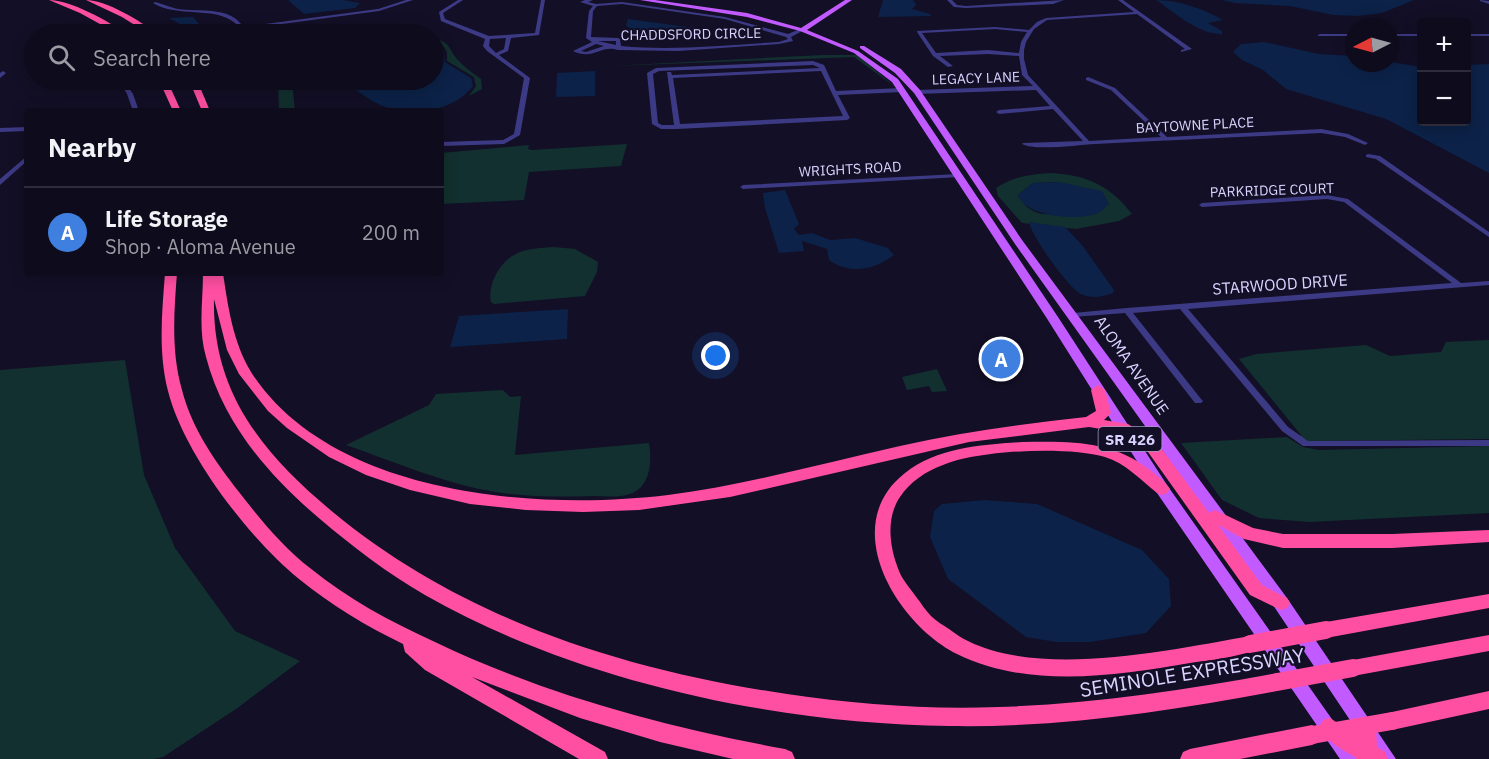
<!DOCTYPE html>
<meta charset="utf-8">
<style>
body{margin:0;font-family:"IBM Plex Sans",sans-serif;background:#1c1929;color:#f1f3f6}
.controls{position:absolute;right:18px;top:18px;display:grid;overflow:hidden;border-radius:6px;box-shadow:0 3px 15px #0003}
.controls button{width:54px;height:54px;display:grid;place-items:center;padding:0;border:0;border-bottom:2px solid #2e2b3b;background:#0e0b1c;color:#f1f3f6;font:30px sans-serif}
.compass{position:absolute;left:1345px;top:18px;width:54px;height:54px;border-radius:50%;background:#0e0b1c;box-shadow:0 3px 15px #0003;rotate:264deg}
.you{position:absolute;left:716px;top:356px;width:21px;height:21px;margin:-15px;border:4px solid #fff;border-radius:50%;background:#1a73e8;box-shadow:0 0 0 9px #1a73e833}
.badge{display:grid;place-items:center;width:39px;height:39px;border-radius:50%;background:#00e5ff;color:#fff;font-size:20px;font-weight:700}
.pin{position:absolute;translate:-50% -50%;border:3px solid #fff;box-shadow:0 2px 6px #0006}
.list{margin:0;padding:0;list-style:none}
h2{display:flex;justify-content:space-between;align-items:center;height:78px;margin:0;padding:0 24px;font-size:26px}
h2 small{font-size:20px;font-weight:400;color:#9b9ba3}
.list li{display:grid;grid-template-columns:39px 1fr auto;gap:18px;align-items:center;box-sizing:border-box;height:90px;padding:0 24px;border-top:2px solid #2e2b3b}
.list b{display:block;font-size:22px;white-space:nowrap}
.list p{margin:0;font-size:20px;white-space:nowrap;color:#9b9ba3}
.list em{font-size:20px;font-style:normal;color:#9b9ba3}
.icon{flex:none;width:33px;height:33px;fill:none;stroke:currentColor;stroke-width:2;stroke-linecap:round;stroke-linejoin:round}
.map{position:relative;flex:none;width:1489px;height:759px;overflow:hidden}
.search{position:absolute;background:#0e0b1c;box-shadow:0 3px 15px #0003;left:24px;top:24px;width:420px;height:66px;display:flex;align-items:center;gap:15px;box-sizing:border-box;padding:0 21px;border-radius:33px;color:#9b9ba3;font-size:22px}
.panel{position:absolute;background:#0e0b1c;box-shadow:0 3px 15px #0003;left:24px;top:108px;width:420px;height:168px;border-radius:6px}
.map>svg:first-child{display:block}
.green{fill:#12302f;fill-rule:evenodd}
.water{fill:#0c2248}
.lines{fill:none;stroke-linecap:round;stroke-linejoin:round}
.minor{fill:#3d3a85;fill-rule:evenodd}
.major{fill:#c25bff;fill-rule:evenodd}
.highway{fill:#ff4fa3;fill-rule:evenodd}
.highway-bridge{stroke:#ff4fa3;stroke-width:18}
.labels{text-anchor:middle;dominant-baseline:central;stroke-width:4.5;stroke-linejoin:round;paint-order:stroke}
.far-street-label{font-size:14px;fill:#d9d4ff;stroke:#130f26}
.shield{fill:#130f26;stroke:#9e99be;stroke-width:1.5}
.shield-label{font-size:15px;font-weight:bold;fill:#d9d4ff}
.street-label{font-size:16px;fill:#d9d4ff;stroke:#130f26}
.near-street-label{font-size:20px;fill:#d9d4ff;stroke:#130f26}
</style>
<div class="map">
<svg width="1489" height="759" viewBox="0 0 1489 759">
<rect width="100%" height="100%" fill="#130f26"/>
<!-- green -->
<path class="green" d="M434 38C453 44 447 48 458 60 465 68 473 73 481 79L482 89 454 104 469 96 476 86 474 77 447 61V52L440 41Z
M822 55H857L898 89 854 57 610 66Z
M278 80H292L295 111H279Z
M627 144 621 166 529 172 524 200 441 204V153L529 145 528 149 532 150Z
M1053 173C1090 176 1110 186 1132 214L1119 221 1076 229 1022 223 998 196 996 188C1013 176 1033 174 1053 173ZM1058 182 1078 187 1109 204C1101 209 1090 209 1081 211 1057 215 1031 221 1018 195L1033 183Z
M554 247 575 249 598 262 597 272 585 296 494 304 491 302C487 285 500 261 516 254 527 248 542 248 554 247Z
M1489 340V439L1308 441 1299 436 1301 435 1239 359 1256 354 1366 345 1390 356 1441 352 1446 342Z
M125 360 144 475 175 548 235 631 300 661 236 709 163 757 154 759H0V370Z
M937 369 947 391 932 392 929 386 907 390 902 377Z
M503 390 510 397 521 396 515 455 649 443C652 460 651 487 630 494 619 498 604 496 593 496 562 497 526 497 496 492 445 484 395 462 346 445L429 405 436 394Z
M1287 437 1303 447 1319 450 1489 446V513L1309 522 1259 518 1222 500 1181 443Z"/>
<!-- water -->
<path class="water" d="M288 0H343L360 3 355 8 304 14Z
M883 0H913L916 5 912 9 930 14 931 16 878 17Z
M1156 0C1178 0 1204 9 1223 20L1208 23 1222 31V34C1199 35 1174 12 1156 0Z
M1222 0H1414L1382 13 1358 16 1333 15 1290 6 1235 3Z
M193 17 206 32 226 33 193 34 187 28 169 18Z
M628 19 695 28 703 31 680 35 634 33 626 25Z
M434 41H438L444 52 445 62 471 78 473 86C453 113 407 118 378 104 364 97 354 87 338 80H434Z
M1264 42 1319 54 1354 56V63L1390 62 1421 67 1422 122H1466L1467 65 1489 64V173L1386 119 1286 89 1263 70 1242 60 1233 52 1241 44Z
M595 71V96L556 97 557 73Z
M1058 182 1102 191 1109 204C1106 205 1105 208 1103 210 1089 223 1024 218 1018 195L1033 183Z
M785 190 799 224 794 229 799 235 812 233 830 240 855 238 888 248 894 255C875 270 850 275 829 260L827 249 802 241 804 251 779 253 765 208 763 193Z
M1029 222 1065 227 1082 245 1114 290 1113 293C1104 297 1090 299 1081 294 1069 289 1030 234 1029 222Z
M568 309 567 339 450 347 459 316Z
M984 500 1037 504 1142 550 1169 579 1171 606 1146 633 1090 642H1056L1026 637 948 579 930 537 934 511 942 504Z"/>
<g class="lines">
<!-- minor -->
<path class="minor" d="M406 0H413L379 11 245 29 247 34H243C241 30 239 26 235 23 216 6 177 18 153 3L155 2C163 4 169 7 178 9 198 12 231 6 243 27L378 9Z
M458 0H463L443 13 445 19 489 36 535 33 541 0H545L539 35 511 38 508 51 499 55 530 78 520 135 504 144 441 146V142L503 140 514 134 524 78 487 51 483 46 485 39 441 21 439 12ZM506 38 504 49 496 53 489 46 490 39Z
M585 0H593L588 2 596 4 622 2 725 17 788 34 800 29 804 30 791 37 793 41 779 44 678 51 618 50C601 44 593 61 573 51L592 42 586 38 589 11 593 6 580 2ZM622 4 725 19 786 37 788 39 779 42C726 45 673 51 621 46L620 39 618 38 591 37 593 11 597 6ZM598 41H616V45ZM596 44 604 46 586 52 581 51Z
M947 0H952L957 5 966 6 1064 0 1053 4 966 8 954 7Z
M1118 0H1123L1192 49 1181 52V50L1185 49 1137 14 1047 20 1034 29 1026 42 1024 50V59L1028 75 1089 141 1161 137 1111 90 1086 80V78L1088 77 1115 88 1167 137 1321 129 1348 134 1368 143 1365 145 1345 137 1321 133C1246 137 1170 140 1095 144 1078 145 1035 151 1022 144L1023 143 1083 141 1053 109 999 114 996 112 999 110 1050 106 1036 90 917 94 914 92 917 90 1033 86 1022 75 1019 56 988 54 940 56 953 66 948 67 933 56 917 32V31L995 27 1029 30 1037 22 1046 18 1134 12ZM995 29 1027 32 1021 42 1019 53 988 50 936 53 922 33Z
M1480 0 1489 1V4L1480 1Z
M358 29H360V31L339 34H331Z
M1320 34H1354V36H1318V35Z
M1390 34H1422V36H1390Z
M1466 34H1489V36H1466Z
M813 61 824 65 836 91 902 88 905 90 902 92 838 95 850 118 847 120 677 129H661L652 124 647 73 656 68ZM813 65 820 68 672 75 671 72H667L674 125H662L658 123 653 74 659 71ZM821 71 843 116 680 124 673 78Z
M3 71 6 73 0 78V73Z
M119 80H123L133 94 139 111H133L127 94Z
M240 80H245L246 81C254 82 261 79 269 80L254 86 241 83Z
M315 109 318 110 319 111H312Z
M27 127V131L0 132V128Z
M1368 154 1380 156 1489 232V237L1376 159 1366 157V155Z
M27 156V161L0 185V179Z
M958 174 960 175V177L743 189 740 187 743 185Z
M1327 195 1348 199 1461 283 1489 281V285L1188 309 1288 427 1308 441 1489 440V446H1303L1282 431 1180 309 1133 313 1201 399 1203 401 1201 403H1195L1125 313 1073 317 1069 315 1073 313 1127 308 1452 283 1344 202 1327 199 1202 207 1199 205 1202 203Z"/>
<!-- major -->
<path class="major" d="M640 0H655L747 13 801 28 845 0H852L807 30 858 51 898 79 1058 317 1167 485 1360 759H1340L1157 493 1046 317 892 82 854 53 800 31 747 17Z
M860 46H864L901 69 920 90 1022 240 1287 598 1396 759H1376L1275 608 1015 244 914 93 895 73 860 48Z"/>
<!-- highway -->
<path class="highway" d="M49 0C70 0 109 21 126 34H118L80 13Z
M86 0C106 0 141 21 157 34H149L122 17Z
M159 80H167L181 111H173Z
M189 80H197L210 111H202Z
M165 273H177C174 312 171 352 182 390 192 429 215 461 239 492 260 519 283 547 310 568 348 599 391 622 435 642 546 695 664 727 785 749L792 752 795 759H733L660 742 580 718 472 677 605 752 608 759H579L425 670 405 652 403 644C366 626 331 605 299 579 248 537 184 454 168 391 158 352 162 312 165 273Z
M203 273H223C228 307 233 342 251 372 331 496 536 511 668 495 747 485 823 463 900 446 962 432 1023 424 1086 417L1096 411 1091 390 1098 385 1105 390 1111 413 1104 420 1128 424 1158 444 1209 513 1215 510 1253 528 1283 534H1392L1489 530V542L1392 548H1283L1244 539 1218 525 1262 585 1287 598 1290 603 1287 608 1281 610 1250 595 1148 452 1119 432 1089 427 969 442 730 497 639 510 583 512 526 510 470 504 410 490 366 475 329 457 287 428 268 411 239 374 227 350 214 299C212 394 265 456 334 513 463 619 623 670 787 694 856 704 928 710 998 707 1092 704 1185 690 1277 673L1284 676 1286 682 1284 688 1277 691C1169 711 1059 728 949 726 776 724 575 681 425 595 387 573 353 547 320 519 269 476 223 423 206 357 198 330 203 301 203 273Z
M1022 442C1068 441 1112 440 1150 470 1157 476 1165 481 1170 489L1167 493 1162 495 1157 493C1141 480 1125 463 1105 457 1068 446 978 450 943 465 926 471 910 482 900 497 885 519 890 549 899 571 903 581 911 589 917 598 921 603 925 610 931 616 936 621 943 625 949 629 955 633 961 638 968 641 1042 678 1171 650 1250 636L1256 638 1259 644 1256 650C1236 657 1212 660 1190 663 1115 676 1028 689 957 654 897 624 837 526 905 473 938 447 982 445 1022 442Z
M1489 594V608L1326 638 1320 636 1317 630 1320 624 1326 622Z
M1489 635V651L1353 676 1346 674 1344 668 1346 662 1353 660Z
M1489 691V709L1392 730 1385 728 1382 721 1385 714 1392 712Z
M1330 718 1357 736 1356 729 1359 722 1366 719 1373 722 1376 729 1377 747 1385 752 1388 759H1355V757C1342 750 1326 741 1320 727L1323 720Z
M1312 725 1319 728 1322 735 1319 742 1312 745 1240 759H1180L1183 752 1190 749Z"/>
<!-- highway-bridge -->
<path class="highway-bridge" d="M1250 644 1326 630
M1277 682 1353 668
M1312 735 1392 721"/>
</g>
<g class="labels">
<!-- far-street labels -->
<g class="far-street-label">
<text transform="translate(691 34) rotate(-1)">CHADDSFORD CIRCLE</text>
<text transform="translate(976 78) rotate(-2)">LEGACY LANE</text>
<text transform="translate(1195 125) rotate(-3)">BAYTOWNE PLACE</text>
<text transform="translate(850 169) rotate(-3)">WRIGHTS ROAD</text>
<text transform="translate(1272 190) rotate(-2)">PARKRIDGE COURT</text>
</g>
<!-- shield labels -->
<rect class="shield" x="1098.5" y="427" width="63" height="24" rx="4.5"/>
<g class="shield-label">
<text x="1130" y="439">SR 426</text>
</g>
<!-- street labels -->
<g class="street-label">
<text transform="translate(1280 284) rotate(-4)">STARWOOD DRIVE</text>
<text transform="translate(1132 365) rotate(55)">ALOMA AVENUE</text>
</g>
<!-- near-street labels -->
<g class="near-street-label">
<text transform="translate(1192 672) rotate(-9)">SEMINOLE EXPRESSWAY</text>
</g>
</g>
</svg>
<div class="controls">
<button>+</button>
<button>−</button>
</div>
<svg class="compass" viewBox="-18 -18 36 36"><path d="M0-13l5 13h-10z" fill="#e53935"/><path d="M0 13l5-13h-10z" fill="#9b9ba3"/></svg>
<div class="you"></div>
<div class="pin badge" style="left:1001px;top:359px;background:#3f7fe0">A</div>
<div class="search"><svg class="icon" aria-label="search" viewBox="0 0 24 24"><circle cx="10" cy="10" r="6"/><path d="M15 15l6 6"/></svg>Search here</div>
<section class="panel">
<h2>Nearby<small></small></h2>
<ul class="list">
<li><span class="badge" style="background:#3f7fe0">A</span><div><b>Life Storage</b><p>Shop · Aloma Avenue</p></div><em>200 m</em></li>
</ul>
</section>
</div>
